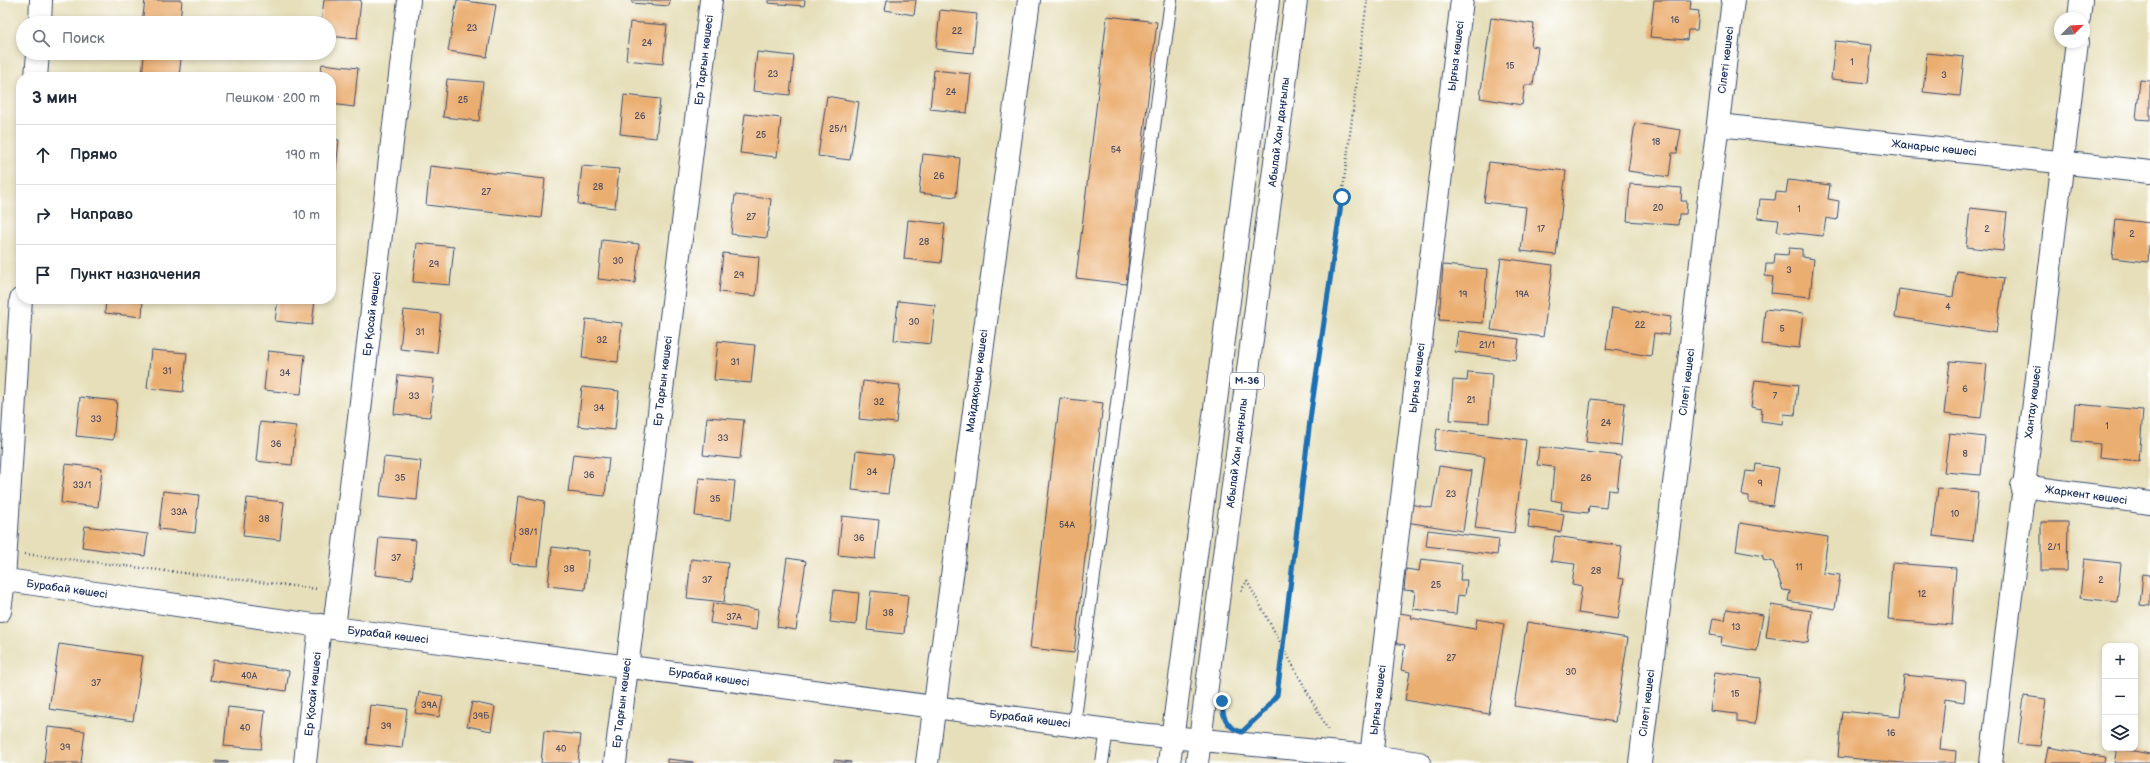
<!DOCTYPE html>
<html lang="ru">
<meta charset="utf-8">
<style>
body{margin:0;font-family:"Balsamiq Sans",sans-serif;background:#f6f6f7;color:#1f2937}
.controls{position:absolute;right:12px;bottom:12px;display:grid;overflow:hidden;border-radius:8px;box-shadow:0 2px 6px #0003}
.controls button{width:36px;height:36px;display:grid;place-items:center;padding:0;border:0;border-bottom:1px solid #e0e1e3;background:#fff;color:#1f2937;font:20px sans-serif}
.compass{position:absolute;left:2054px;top:12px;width:36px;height:36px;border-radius:50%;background:#fff;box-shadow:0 2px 6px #0003;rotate:66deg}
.stop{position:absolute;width:12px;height:12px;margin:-9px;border:3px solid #1f6fb2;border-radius:50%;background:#fff}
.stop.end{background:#1f6fb2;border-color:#fff;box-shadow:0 1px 4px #0008}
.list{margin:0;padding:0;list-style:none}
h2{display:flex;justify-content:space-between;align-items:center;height:52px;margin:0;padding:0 16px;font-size:17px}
h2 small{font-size:13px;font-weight:400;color:#747a83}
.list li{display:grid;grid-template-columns:26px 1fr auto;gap:12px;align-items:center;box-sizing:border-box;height:60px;padding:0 16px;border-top:1px solid #e0e1e3}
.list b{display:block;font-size:15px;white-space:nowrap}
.list em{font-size:13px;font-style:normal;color:#747a83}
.icon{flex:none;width:22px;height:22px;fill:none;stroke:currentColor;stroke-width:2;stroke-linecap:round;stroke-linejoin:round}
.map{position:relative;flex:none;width:2150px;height:763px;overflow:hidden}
.search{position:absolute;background:#fff;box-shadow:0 2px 6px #0003;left:16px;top:16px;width:320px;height:44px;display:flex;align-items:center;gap:10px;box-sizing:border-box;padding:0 14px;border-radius:22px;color:#747a83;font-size:15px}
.panel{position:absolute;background:#fff;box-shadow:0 2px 6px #0003;left:16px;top:72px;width:320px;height:232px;border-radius:16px}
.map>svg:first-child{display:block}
.building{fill:#ebae71}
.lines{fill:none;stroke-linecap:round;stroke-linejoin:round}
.service-casing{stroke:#39496c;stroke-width:14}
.minor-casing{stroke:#39496c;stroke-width:24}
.primary-casing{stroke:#39496c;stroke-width:24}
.path{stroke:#39496c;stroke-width:2.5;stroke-dasharray:1 3;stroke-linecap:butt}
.service{stroke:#fff;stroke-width:12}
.minor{stroke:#fff;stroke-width:22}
.primary{stroke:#fff;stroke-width:22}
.route{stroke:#1f6fb2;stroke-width:5}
.labels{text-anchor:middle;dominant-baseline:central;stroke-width:3;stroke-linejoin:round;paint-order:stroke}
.number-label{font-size:9px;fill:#4f4f63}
.shield{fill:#fff;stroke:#5f6d8e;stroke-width:1}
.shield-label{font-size:10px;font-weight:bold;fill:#1b2f5e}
.street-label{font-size:11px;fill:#1b2f5e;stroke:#fff}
</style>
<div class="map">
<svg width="2150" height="763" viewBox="0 0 2150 763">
<rect width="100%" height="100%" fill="#fff"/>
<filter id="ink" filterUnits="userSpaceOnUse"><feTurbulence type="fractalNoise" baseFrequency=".025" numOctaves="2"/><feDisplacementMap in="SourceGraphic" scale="8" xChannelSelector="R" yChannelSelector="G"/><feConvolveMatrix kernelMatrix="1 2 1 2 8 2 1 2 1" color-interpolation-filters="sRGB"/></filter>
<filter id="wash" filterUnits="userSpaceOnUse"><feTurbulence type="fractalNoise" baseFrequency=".012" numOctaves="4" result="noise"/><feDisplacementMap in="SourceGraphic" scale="16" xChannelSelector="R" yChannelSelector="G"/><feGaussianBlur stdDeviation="0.9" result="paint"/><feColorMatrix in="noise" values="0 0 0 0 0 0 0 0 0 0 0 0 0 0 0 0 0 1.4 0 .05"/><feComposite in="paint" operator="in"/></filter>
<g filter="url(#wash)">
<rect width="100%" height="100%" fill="#e6dfba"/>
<g id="blocks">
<!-- building -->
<path class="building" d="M145 0H182L180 23H142Z
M324 0H361L357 39 329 36V23H321Z
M457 0 496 5 487 57 448 51Z
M632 0H670L669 6 632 3Z
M768 0H805L804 6 768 3Z
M887 0H916L914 15 885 10Z
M1654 0H1691L1690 10 1699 11 1697 30H1688L1687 40 1650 37Z
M940 10 977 14 973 53 936 49Z
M1107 16 1157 22 1126 284 1076 278Z
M1491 18 1534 24 1531 46 1538 47 1533 85H1525L1522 105 1480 98Z
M630 22 667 25 663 64 626 60Z
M1835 41 1872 45 1868 83 1831 79Z
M757 52 794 56 790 95 753 91Z
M1927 53 1964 57 1960 96 1923 92Z
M144 55 181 59 179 77H142Z
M322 64 358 68 354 107 331 104V77H320Z
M934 70 971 74 967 113 930 109Z
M447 79 483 82 479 121 443 117Z
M2140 80 2150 81V120L2136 119Z
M624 95 660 99 656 138 620 134Z
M827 96 859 102 850 160 818 156Z
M745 114 781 118 777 157 740 153Z
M1635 123 1681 130 1677 153H1672L1669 177 1628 171Z
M331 139 339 140 335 178H331Z
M923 154 960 158 956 197 919 193Z
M1489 162 1566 171 1556 255 1521 251 1526 207 1484 202Z
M430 166 545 179 541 218 426 205Z
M582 166 619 169 615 208 578 204Z
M1788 180 1830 185 1828 199 1839 201 1837 220 1826 218 1823 236 1777 231 1779 220 1758 218 1760 199 1775 200 1776 192 1786 193Z
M1630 184 1682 188 1681 201H1687L1686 214H1679L1678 225 1627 221Z
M735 195 771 199 767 238 731 234Z
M1970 208 2007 212 2003 251 1966 247Z
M2116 219 2150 223 2148 262 2112 258Z
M908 220 945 224 941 263 904 259Z
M602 240 639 244 635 283 598 279Z
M417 243 454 247 450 285 413 282Z
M1789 248 1802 249V257L1814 259 1810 297 1771 293 1773 277 1765 276 1766 264H1774L1775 254 1788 255Z
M723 253 759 257 756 296 719 292Z
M1501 258 1553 265 1543 337 1491 330Z
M1443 265 1487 269 1483 323 1439 320Z
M1957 271 2004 278 1996 333 1895 317 1899 289 1953 297Z
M106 299H143L142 317 105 313Z
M278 299H315L312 325 275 321Z
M898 301 935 305 931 344 894 340Z
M1612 308 1671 317 1668 335 1654 333 1651 356 1606 349Z
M1765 309 1803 313 1799 348 1762 344Z
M404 310 441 314 437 353 400 349Z
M586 319 622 323 618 362 582 358Z
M1458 331 1519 339 1516 360 1455 352Z
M718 341 755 345 751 383 714 380Z
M151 350 187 353 183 392 147 388Z
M268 351 305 355 301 394 264 390Z
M1950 361 1987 364 1981 418 1944 414Z
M1468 372 1492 374 1489 423 1450 420 1453 380 1467 381Z
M398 375 434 379 430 417 394 414Z
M1755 380 1798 385 1795 415 1784 414 1783 424 1761 421 1762 409 1751 407Z
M863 381 900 385 896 423 859 419Z
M582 387 619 391 615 430 578 426Z
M80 397 117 401 113 440 76 436Z
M1060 398 1103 403 1074 653 1030 648Z
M1591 399 1625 403 1621 446 1586 442Z
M2075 404 2143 410 2139 461 2099 457 2100 444 2072 441Z
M707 417 744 420 740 459 703 455Z
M260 422 296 426 292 465 256 461Z
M1437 429 1526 440 1514 533 1475 528 1485 457 1434 450Z
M1949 433 1985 437 1981 475 1944 472Z
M1539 447 1621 456 1617 491 1608 490 1606 508 1589 506 1588 513 1561 510 1562 502 1551 500 1554 467 1537 465Z
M856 451 893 455 888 494 852 490Z
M573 454 609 458 605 496 568 492Z
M384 457 421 461 417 500 380 496Z
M65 464 102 468 98 507 61 503Z
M1756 464 1779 468 1773 506 1749 503V496L1742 495 1746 471 1755 472Z
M1439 466 1472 471 1463 531 1406 522 1409 504 1432 508Z
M699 478 735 481 731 520 695 516Z
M1938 488 1978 492 1973 541 1933 536Z
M163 491 199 495 195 533 159 529Z
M518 496 545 501 538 566 510 564Z
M247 498 284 502 280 540 243 536Z
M1530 509 1564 514 1561 532 1528 527Z
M842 516 879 520 875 559 838 555Z
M2041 522H2068L2067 571H2041Z
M1740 523 1828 537 1823 573 1840 575 1835 609 1788 601 1790 591 1783 590 1773 562 1763 560V556L1736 551Z
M85 526 148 534 145 556 82 547Z
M1428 530 1499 539 1497 555 1426 546Z
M1555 536 1622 546 1618 578 1624 579 1618 619 1578 613 1582 586 1572 584 1575 564 1551 561Z
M379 537 416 540 412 579 375 575Z
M552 547 589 551 585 590 548 586Z
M787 558 806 561 796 630 777 627Z
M691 559 728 563 724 602 687 598Z
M1421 559 1462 564 1460 580H1467L1465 596 1458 595 1456 614 1413 609 1415 591 1404 590 1406 569 1419 571Z
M2084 559 2121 563 2117 602 2080 598Z
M1892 563 1956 568 1952 625 1888 620Z
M2143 574 2150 575V606L2140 605Z
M834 590 859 593 856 625 830 622Z
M871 591 908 595 904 634 867 630Z
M713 603 758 610 756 630 710 623Z
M1771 605 1812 611 1808 643 1766 637Z
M1727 609 1763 615 1757 651 1721 645 1722 637 1710 635 1713 618 1725 620Z
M1393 612 1412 615 1411 618 1475 629 1477 619 1504 624 1489 714 1405 700 1410 672 1401 670 1405 645 1388 642Z
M1527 622 1628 638 1615 722 1514 706Z
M59 644 143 656 133 721 49 709Z
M213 660 289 671 286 691 210 680Z
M1715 672 1760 678 1755 724 1737 722V714L1710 711Z
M1904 675 1966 681 1964 702 1945 699 1940 749 1956 751 1955 763H1901L1838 757 1842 711 1900 717Z
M419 692 443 696 439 717 415 713Z
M2024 696 2046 699 2040 746 2018 744Z
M472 702 495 707 491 731 467 726Z
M370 705 407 709 402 748 366 744Z
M228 707 265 711 261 749 224 746Z
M48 727 85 731 81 763H44Z
M544 731 581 735 578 763H541Z
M2048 747 2105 757 2104 763H2045Z
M2117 748 2150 754V763H2114Z
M667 759 693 762V763H667Z
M834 760 851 762V763H834Z
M216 761 229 762 228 763H216Z"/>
</g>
</g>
<g filter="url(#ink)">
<use href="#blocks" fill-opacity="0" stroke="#39496c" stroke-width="1"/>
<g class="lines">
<!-- service casing -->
<g class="service-casing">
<path id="service" d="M1074 725 1171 0
M1102 763 1107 730"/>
</g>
<!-- minor casing -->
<g class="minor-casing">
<path id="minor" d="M2079 18 2081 0
M40 23 41 0
M36 77 38 53
M1719 125 2150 172
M2022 486 2150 503
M0 579 334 628 1139 734 1371 756 1419 763
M0 611 4 580 21 299
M334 628 409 0
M1371 756 1462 0
M305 763 320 625
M615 763 711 0
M927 763 1029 0
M1640 763 1733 0
M1991 763 2077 42"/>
</g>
<!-- primary casing -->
<g class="primary-casing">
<path id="primary" d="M1169 763 1268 0
M1197 763 1296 0"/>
</g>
<!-- path -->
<path class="path" d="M25 554 318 589
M1247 581 1329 732
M1241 591 1247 581
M1250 724 1277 695 1279 685 1311 412 1342 197 1367 0"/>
<!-- service -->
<use href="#service" class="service"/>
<!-- minor -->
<use href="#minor" class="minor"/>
<!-- primary -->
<use href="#primary" class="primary"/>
</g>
</g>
<g class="lines" filter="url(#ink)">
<!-- route -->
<path class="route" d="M1222 701C1222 716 1226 728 1242 732L1264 711 1277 695 1311 412 1342 197"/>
</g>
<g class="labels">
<!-- number labels -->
<g class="number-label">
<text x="1675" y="20">16</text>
<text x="472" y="28">23</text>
<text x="957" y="31">22</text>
<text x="647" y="43">24</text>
<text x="1852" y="62">1</text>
<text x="1510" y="66">15</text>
<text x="773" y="74">23</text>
<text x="1944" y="75">3</text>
<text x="951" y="92">24</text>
<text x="463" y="100">25</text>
<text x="640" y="116">26</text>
<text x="838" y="129">25/1</text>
<text x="761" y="135">25</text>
<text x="1656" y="142">18</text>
<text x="1116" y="150">54</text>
<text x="939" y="176">26</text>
<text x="598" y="187">28</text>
<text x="486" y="192">27</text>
<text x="1658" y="208">20</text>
<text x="1799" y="209">1</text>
<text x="751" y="217">27</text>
<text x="1541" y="229">17</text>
<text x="1987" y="229">2</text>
<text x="2132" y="234">2</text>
<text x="924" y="242">28</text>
<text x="618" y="261">30</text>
<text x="434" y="264">29</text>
<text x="1789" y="270">3</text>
<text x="739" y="275">29</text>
<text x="1463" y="294">19</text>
<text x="1522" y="294">19А</text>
<text x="1948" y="307">4</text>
<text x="914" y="322">30</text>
<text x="1640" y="325">22</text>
<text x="1782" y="329">5</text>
<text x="420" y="332">31</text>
<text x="602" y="340">32</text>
<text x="1487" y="345">21/1</text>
<text x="735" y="362">31</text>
<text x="167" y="371">31</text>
<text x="285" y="373">34</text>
<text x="1965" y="389">6</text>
<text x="414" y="396">33</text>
<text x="1775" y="396">7</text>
<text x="1471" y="400">21</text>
<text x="879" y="402">32</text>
<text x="599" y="408">34</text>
<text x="96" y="419">33</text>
<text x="1606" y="423">24</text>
<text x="2107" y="426">1</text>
<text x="723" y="438">33</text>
<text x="276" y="444">36</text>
<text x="1965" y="454">8</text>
<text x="872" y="472">34</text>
<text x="589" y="475">36</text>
<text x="400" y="478">35</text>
<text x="1586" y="478">26</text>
<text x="1760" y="483">9</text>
<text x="82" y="485">33/1</text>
<text x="1451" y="494">23</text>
<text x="715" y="499">35</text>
<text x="179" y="512">33А</text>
<text x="1955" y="514">10</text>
<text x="264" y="519">38</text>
<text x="1067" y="525">54А</text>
<text x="528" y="532">38/1</text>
<text x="859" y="538">36</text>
<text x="2054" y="547">2/1</text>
<text x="396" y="558">37</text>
<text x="1799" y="567">11</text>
<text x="569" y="569">38</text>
<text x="1596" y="571">28</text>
<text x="707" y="580">37</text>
<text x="2101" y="580">2</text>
<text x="1436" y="585">25</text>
<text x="1922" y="594">12</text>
<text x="888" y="613">38</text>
<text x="734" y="617">37А</text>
<text x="1736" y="627">13</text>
<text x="1451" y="658">27</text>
<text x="1571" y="672">30</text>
<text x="249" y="676">40А</text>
<text x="96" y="683">37</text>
<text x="1735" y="694">15</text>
<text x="429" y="705">39А</text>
<text x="481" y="716">39Б</text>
<text x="386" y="726">39</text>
<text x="245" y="728">40</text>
<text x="1891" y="733">16</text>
<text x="65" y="747">39</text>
<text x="561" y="749">40</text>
</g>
<!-- shield labels -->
<rect class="shield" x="1230" y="373" width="34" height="16" rx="3"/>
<g class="shield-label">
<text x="1247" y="381">M-36</text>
</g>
<!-- street labels -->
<g class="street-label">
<text transform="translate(1456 56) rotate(-83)">Ырғыз көшесі</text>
<text transform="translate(704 60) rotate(-83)">Ер Тарғын көшесі</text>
<text transform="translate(1726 60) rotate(-83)">Сілеті көшесі</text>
<text transform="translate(1279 132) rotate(-83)">Абылай Хан даңғылы</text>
<text transform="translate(1934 148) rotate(6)">Жанарыс көшесі</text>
<text transform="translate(372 314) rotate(-83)">Ер Қосай көшесі</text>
<text transform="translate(1417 378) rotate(-83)">Ырғыз көшесі</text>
<text transform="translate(663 381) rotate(-83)">Ер Тарғын көшесі</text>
<text transform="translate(977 381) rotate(-82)">Майдақоңыр көшесі</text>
<text transform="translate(1687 382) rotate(-83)">Сілеті көшесі</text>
<text transform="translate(2033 402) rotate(-83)">Хантау көшесі</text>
<text transform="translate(1237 453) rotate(-83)">Абылай Хан даңғылы</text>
<text transform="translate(2086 495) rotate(8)">Жаркент көшесі</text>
<text transform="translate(67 589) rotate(8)">Бурабай көшесі</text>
<text transform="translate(388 635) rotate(7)">Бурабай көшесі</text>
<text transform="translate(709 677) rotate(8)">Бурабай көшесі</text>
<text transform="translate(313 694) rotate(-84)">Ер Қосай көшесі</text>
<text transform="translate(1378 700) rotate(-83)">Ырғыз көшесі</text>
<text transform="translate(622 703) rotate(-83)">Ер Тарғын көшесі</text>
<text transform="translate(1647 703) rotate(-83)">Сілеті көшесі</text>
<text transform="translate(1030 719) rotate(7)">Бурабай көшесі</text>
</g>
</g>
</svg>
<div class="controls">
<button>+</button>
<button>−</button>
<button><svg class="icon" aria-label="layers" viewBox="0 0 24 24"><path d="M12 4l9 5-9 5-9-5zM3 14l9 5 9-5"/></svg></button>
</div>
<svg class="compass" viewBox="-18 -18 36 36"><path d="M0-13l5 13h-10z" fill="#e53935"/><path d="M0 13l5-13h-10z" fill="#747a83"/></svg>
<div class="stop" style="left:1342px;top:197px"></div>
<div class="stop end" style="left:1222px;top:701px"></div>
<div class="search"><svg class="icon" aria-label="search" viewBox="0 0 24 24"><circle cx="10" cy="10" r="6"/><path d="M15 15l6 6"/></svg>Поиск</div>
<section class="panel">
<h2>3 мин<small>Пешком · 200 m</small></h2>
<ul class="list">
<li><svg class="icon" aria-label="ahead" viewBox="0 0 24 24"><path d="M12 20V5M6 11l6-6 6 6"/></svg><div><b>Прямо</b></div><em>190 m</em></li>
<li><svg class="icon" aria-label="right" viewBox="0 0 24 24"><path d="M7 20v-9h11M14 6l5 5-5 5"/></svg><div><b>Направо</b></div><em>10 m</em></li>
<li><svg class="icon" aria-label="arrive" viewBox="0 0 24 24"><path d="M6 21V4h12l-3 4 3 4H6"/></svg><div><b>Пункт назначения</b></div></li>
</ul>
</section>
</div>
